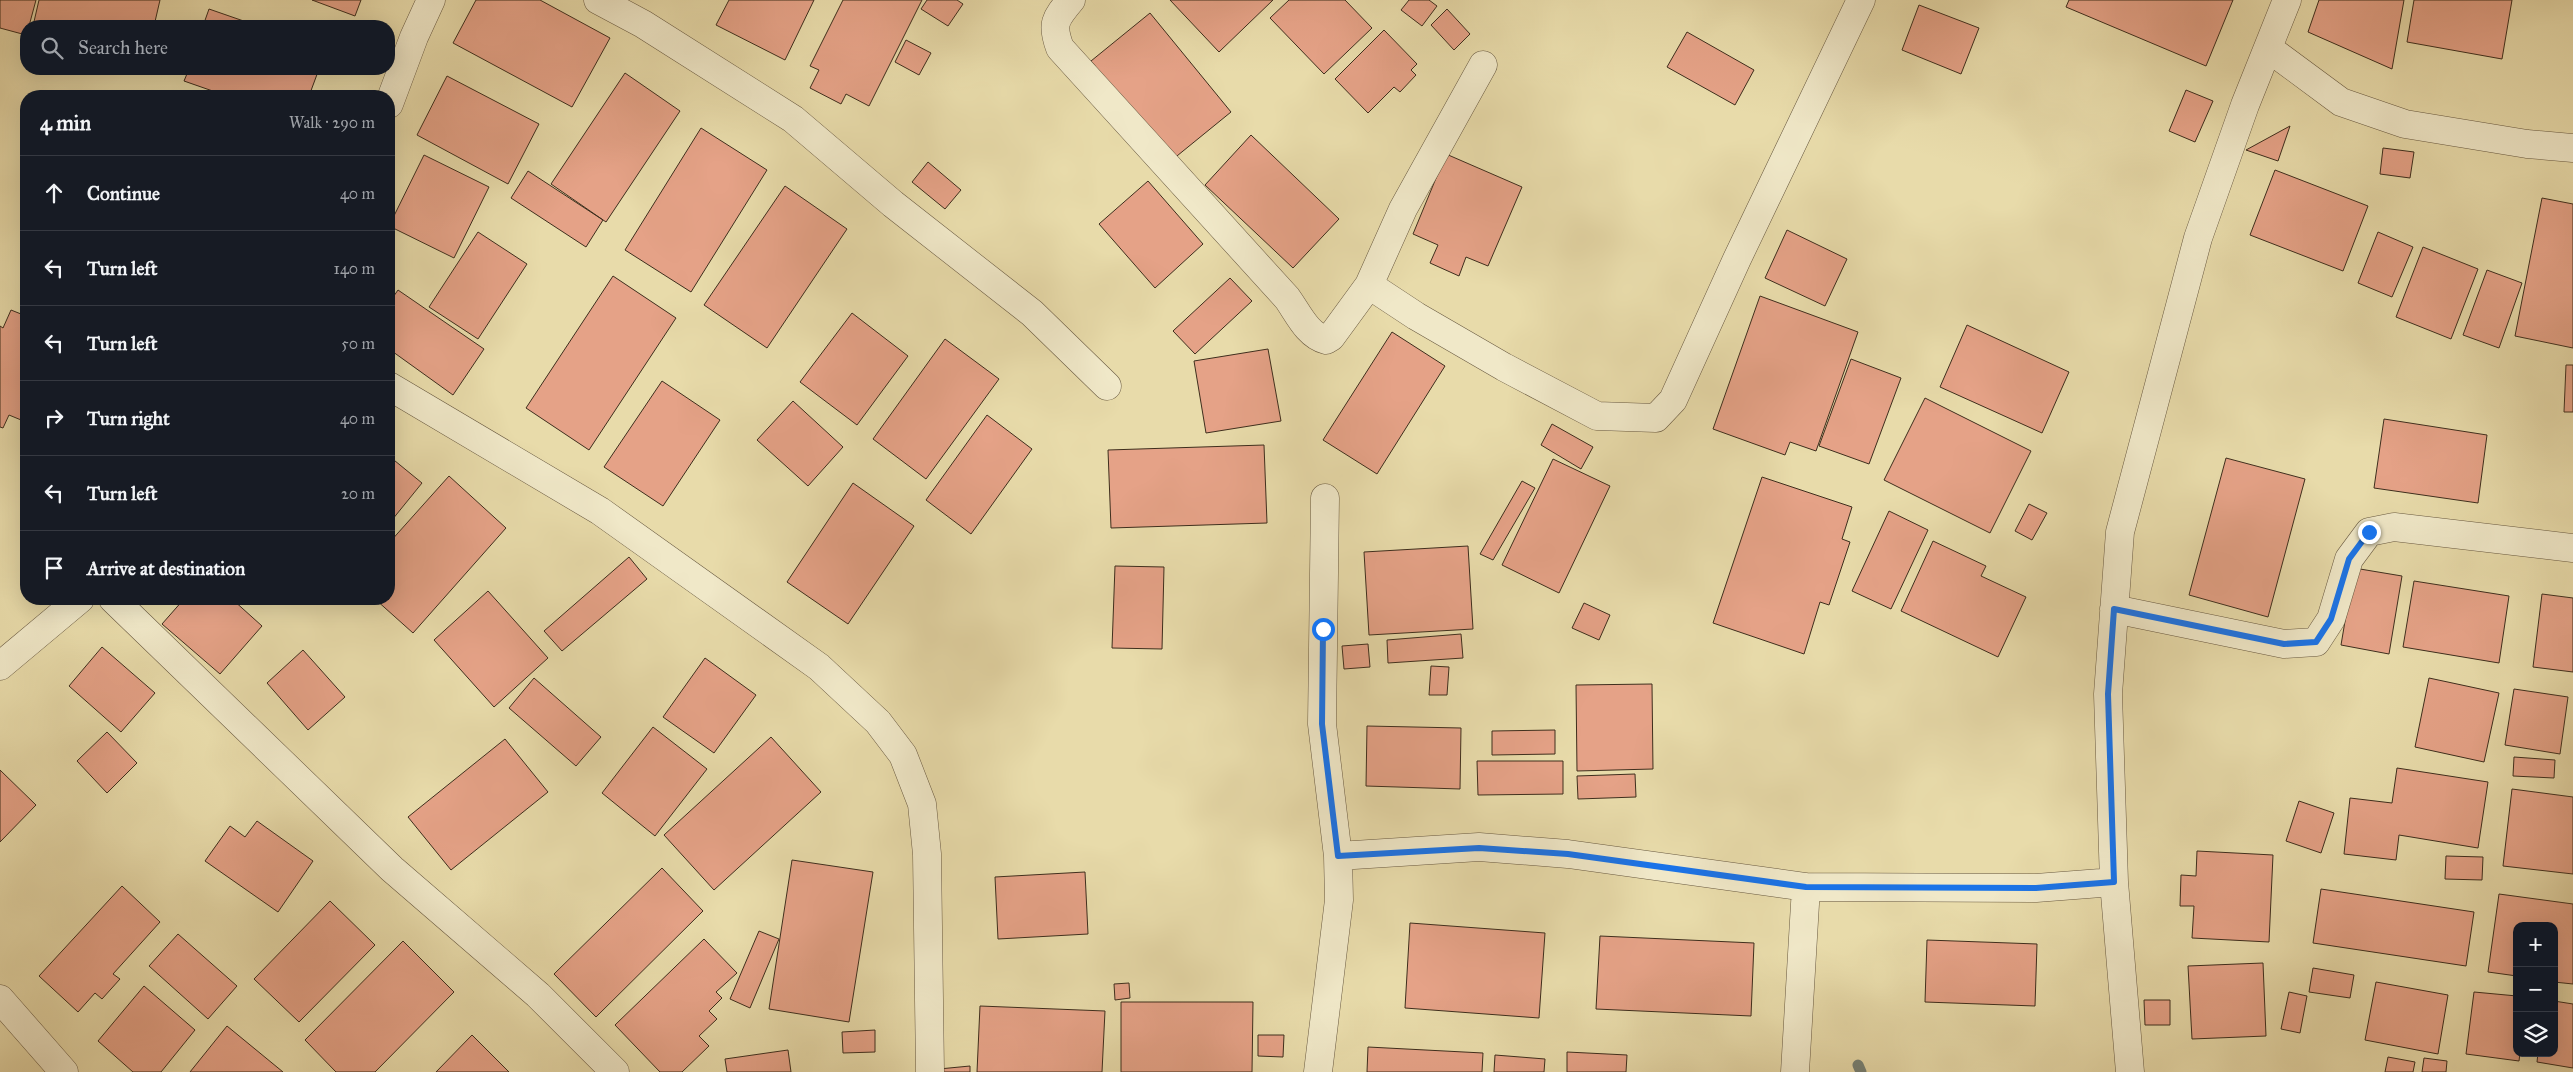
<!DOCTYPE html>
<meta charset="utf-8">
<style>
body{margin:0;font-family:"IM FELL Great Primer",serif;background:#242831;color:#f1f3f6}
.controls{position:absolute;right:15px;bottom:15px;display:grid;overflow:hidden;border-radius:10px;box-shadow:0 5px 20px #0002}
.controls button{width:45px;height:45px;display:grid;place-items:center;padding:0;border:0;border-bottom:1px solid #363941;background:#171b24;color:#f1f3f6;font:25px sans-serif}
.stop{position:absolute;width:15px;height:15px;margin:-11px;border:4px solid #1a73e8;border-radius:50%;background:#fff}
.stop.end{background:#1a73e8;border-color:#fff;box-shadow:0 1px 5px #0008}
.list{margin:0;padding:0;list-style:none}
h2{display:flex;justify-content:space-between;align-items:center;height:65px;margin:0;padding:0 20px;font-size:21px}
h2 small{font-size:16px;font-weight:400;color:#9ea1a6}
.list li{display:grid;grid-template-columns:32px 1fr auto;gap:15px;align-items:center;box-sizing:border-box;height:75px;padding:0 20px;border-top:1px solid #363941}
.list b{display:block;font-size:19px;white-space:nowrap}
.list em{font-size:16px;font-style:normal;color:#9ea1a6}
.icon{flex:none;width:28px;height:28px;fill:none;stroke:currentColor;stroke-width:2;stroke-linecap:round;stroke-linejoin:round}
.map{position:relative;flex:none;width:2573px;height:1072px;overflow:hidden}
.search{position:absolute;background:#171b24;box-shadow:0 5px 20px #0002;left:20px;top:20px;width:375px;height:55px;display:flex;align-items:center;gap:12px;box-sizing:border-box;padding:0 18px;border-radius:20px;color:#9ea1a6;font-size:19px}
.panel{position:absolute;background:#171b24;box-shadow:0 5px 20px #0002;left:20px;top:90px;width:375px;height:515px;border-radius:20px}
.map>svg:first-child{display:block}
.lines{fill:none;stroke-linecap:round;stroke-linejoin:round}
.stream{stroke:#758176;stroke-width:11}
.building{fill:#e5a287;stroke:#3e2e1d}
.minor-casing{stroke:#685940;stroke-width:29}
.minor{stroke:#f0e8c8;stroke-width:28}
.route{stroke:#1a73e8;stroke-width:6}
</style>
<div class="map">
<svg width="2573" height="1072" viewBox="0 0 2573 1072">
<rect width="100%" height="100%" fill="#e8dbaa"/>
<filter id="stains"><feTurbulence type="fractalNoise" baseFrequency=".004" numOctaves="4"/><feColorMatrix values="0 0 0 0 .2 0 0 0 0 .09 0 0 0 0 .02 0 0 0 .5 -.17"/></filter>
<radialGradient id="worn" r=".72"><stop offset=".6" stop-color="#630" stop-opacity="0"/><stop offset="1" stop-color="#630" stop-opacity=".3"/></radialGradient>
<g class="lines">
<!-- stream -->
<path class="stream" d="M1858 1065 1861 1072"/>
</g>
<!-- building -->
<path class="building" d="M0 0H36L29 26H26V35L0 28Z
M39 0H160L154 26H33Z
M312 0H361L355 16Z
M476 0H540L610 38 572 107 453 43Z
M729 0H814L785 60 716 25Z
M843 0H922L869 106 846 94 841 104 810 88 819 70 810 66Z
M927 0H957L963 4 948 26 921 9Z
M1170 0H1273L1219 52Z
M1289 0H1345L1372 28 1324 74 1270 18Z
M1409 0H1429L1437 6 1422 26 1401 10Z
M2069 0H2233L2206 66 2066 7Z
M2319 0H2404L2392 69 2308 32Z
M2414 0H2512L2502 59 2407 42Z
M1919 5 1979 28 1961 74 1902 50Z
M209 9 258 26H203Z
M1447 9 1470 34 1454 50 1431 25Z
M1150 13 1231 112 1172 160 1091 61Z
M1384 30 1417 64 1411 70 1416 75 1400 92 1394 87 1368 113 1335 79Z
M1687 32 1754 70 1735 105 1667 67Z
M906 40 931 53 919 75 895 62Z
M189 69H319L309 96H227L184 81Z
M625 73 680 111 606 222 551 184Z
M447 76 539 124 508 184 417 135Z
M2186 90 2213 101 2195 142 2169 131Z
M2290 126 2278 161 2246 150Z
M701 128 767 170 691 292 625 250Z
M1251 135 1339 219 1293 268 1205 185Z
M2383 148 2414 152 2410 178 2380 174Z
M1446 154 1522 187 1488 266 1466 257 1459 276 1430 263 1438 245 1413 234Z
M424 155 489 187 454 258 389 226Z
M928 162 961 190 945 209 912 182Z
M2275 170 2368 206 2343 271 2250 235Z
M528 171 603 220 586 247 511 198Z
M1148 181 1203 244 1155 288 1099 224Z
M785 186 847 229 767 348 704 305Z
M2542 198 2573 204V348L2515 336Z
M1787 230 1847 259 1825 306 1765 278Z
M478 232 527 264 478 339 429 307Z
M2378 232 2413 247 2392 297 2358 283Z
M2423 247 2478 269 2451 339 2396 317Z
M2487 270 2522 283 2499 348 2463 335Z
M613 276 676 318 589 450 526 408Z
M1230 278 1252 301 1195 354 1173 331Z
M398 290 484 349 453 395 389 349V303Z
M1760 296 1858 332 1816 451 1790 442 1785 455 1713 429Z
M11 310 26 316V422L9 415 3 428 0 427V326L3 328Z
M852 313 908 356 857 425 800 382Z
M1967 325 2069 372 2042 433 1940 387Z
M1392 332 1445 366 1377 474 1323 440Z
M945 339 999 379 926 479 873 439Z
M1268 349 1281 421 1206 433 1194 361Z
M1851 359 1901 378 1869 464 1819 446Z
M2566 365H2573V412H2564Z
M662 381 720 420 663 506 604 467Z
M1925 398 2031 451 1990 533 1884 480Z
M793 401 843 447 808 486 757 440Z
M987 415 1032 449 971 534 926 500Z
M2384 419 2487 435 2478 503 2374 488Z
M1552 424 1593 447 1581 469 1541 445Z
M1264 445 1267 523 1111 528 1108 450Z
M389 456 422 483 392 520 389 517Z
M2226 458 2305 479 2268 617 2189 595Z
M1553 459 1610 486 1559 593 1502 565Z
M449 476 506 528 413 633 375 599H389V543Z
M1762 477 1852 507 1842 539 1850 542 1829 605 1820 602 1804 654 1713 623Z
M1522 481 1535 488 1493 560 1480 554Z
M853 483 914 526 848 624 787 582Z
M2029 504 2047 513 2032 540 2015 531Z
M1889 511 1928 530 1891 609 1852 591Z
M1933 541 1986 566 1981 576 2026 597 1998 657 1901 611Z
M1468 546 1473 629 1369 635 1364 552Z
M629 557 647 579 562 651 544 631Z
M1115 566 1164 567 1162 649 1112 648Z
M2354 568 2402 576 2389 654 2341 645Z
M2414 581 2509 596 2499 663 2403 647Z
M488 591 548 658 494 707 434 640Z
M2542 594 2573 598V672L2533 667Z
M184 599H232L262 626 220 674 162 624Z
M1584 603 1610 615 1599 640 1572 628Z
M1461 634 1463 658 1388 663 1387 640Z
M1368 644 1370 667 1344 669 1342 646Z
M102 647 155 693 121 732 69 686Z
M303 650 345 697 308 730 267 683Z
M705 658 756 695 714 753 663 717Z
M1431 666 1449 667 1447 695H1429Z
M534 678 601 737 576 766 509 708Z
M2429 678 2499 693 2484 762 2415 747Z
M1652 684 1653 769 1577 771 1576 685Z
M2514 689 2568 697 2560 754 2505 745Z
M1367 726 1461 728 1460 789 1366 786Z
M653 727 707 769 655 836 602 793Z
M1555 730V754L1492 755V731Z
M107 732 137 763 107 793 77 761Z
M771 737 821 792 714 890 664 835Z
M505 739 548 792 451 870 408 817Z
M2514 757 2555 760 2554 778 2513 776Z
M1477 761H1563V794L1478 795Z
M2397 768 2488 782 2478 848 2399 835 2396 860 2344 854 2350 798 2392 803Z
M0 770 36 805 0 842Z
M1635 774 1636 797 1578 799 1577 776Z
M2512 789 2573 797V874L2503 866Z
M2299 801 2334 813 2321 853 2286 841Z
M257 821 313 861 278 912 205 861 230 826 245 837Z
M2197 851 2273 855 2269 942 2192 938 2194 906H2180L2181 875 2196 876Z
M2446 856 2483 857 2482 880 2445 879Z
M792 860 873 872 849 1022 769 1009Z
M662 868 703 911 596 1017 554 974Z
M1085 872 1088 934 998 939 995 877Z
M122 886 160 922 113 974 120 979 102 999 95 993 78 1012 39 976Z
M2321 889 2474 912 2466 966 2313 943Z
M2499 894 2573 904V984L2554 982V926H2517V976L2488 972Z
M330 901 375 945 299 1022 254 979Z
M1410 923 1545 933 1539 1018 1405 1008Z
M759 931 779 939 750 1008 730 999Z
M178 934 237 986 208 1019 149 966Z
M1600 936 1754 943 1751 1016 1596 1009Z
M704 939 737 973 716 992 722 998 709 1011 717 1019 699 1036 709 1046 682 1072H660L615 1025Z
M1927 940 2037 944 2035 1006 1925 1002Z
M403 941 454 992 375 1072H336L305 1040Z
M2263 963 2266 1036 2192 1039 2188 966Z
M2313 968 2354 975 2350 998 2309 992Z
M2376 982 2448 995 2438 1054 2365 1040Z
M1129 983 1130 998 1115 1000 1114 984Z
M144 986 195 1030 161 1072H133L98 1041Z
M2289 992 2307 996 2300 1033 2281 1029Z
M2474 992 2517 996V1053H2520L2519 1061 2466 1054Z
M2144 1000H2170V1025H2145Z
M2554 1001 2573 1004V1068L2537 1062 2538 1053H2554Z
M1121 1002H1253L1252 1072H1121Z
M980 1006 1105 1011 1102 1072H977Z
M227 1026 283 1072H190Z
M875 1030V1052L843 1053 842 1032Z
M472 1035 509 1072H436Z
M1258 1035H1284L1283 1057 1258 1056Z
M1368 1047 1483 1053 1482 1072H1367Z
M788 1050 791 1072H727L725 1059Z
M1567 1052 1627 1055 1626 1072H1567Z
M1495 1055 1545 1059 1544 1072H1494Z
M2388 1057 2415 1062 2413 1072H2385Z
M2424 1058 2447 1061 2446 1072H2422Z
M970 1066V1072H939V1069Z"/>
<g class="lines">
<!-- minor casing -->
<g class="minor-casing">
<path id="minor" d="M598 0 643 24 793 119 893 204 1032 313 1107 386
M1071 0C1055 19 1051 24 1060 48L1287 298C1298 313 1307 335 1326 340L1331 337 1369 285 1403 209 1483 65
M2268 48 2341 102 2405 124 2527 144 2573 148
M389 104 414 37 431 0
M1369 285 1416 316 1504 367 1597 416 1656 418 1673 400 1737 259 1861 0
M389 386 600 511 819 667 878 722 903 755 922 804 927 854 930 1072
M113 599 392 869 538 995 615 1072
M2114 609 2284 644 2316 642 2331 619 2349 559 2369 532 2394 527 2573 548
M0 666 80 599
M1338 856 1479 847 1568 854 1806 887 2036 888 2114 882
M0 999 64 1072
M1318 1072 1339 900 1338 856 1322 724 1325 498
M1795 1072 1806 887
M2130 1072 2114 882 2108 694 2120 532 2198 238 2245 105 2287 0"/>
</g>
<!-- minor -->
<use href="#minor" class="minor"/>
</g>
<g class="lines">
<!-- route -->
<path class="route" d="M1323 629 1322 724 1338 856 1479 848 1568 854 1806 887 2036 888 2114 882 2108 694 2114 609 2284 644 2316 642 2331 619 2349 559 2369 532"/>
</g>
<rect width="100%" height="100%" filter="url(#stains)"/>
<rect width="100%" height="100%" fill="url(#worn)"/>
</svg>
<div class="controls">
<button>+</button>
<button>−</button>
<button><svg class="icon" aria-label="layers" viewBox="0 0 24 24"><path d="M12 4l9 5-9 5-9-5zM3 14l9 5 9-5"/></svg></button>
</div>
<div class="stop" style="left:1323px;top:629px"></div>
<div class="stop end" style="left:2369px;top:532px"></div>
<div class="search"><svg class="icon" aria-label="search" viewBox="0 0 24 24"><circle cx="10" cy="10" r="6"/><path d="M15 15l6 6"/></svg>Search here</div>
<section class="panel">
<h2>4 min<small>Walk · 290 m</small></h2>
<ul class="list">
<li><svg class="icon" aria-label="ahead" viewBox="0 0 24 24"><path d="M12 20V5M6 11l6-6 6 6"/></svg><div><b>Continue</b></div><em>40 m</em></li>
<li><svg class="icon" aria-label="left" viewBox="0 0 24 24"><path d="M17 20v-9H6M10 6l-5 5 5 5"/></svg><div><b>Turn left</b></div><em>140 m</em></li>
<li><svg class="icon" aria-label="left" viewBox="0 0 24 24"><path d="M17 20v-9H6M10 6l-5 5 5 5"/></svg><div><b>Turn left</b></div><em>50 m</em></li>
<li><svg class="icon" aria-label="right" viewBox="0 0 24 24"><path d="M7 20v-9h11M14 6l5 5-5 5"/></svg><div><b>Turn right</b></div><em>40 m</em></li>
<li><svg class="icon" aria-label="left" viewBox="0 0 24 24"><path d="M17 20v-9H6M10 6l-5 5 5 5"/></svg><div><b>Turn left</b></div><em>20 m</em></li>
<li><svg class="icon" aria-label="arrive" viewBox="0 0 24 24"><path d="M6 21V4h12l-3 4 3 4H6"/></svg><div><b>Arrive at destination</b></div></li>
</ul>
</section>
</div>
